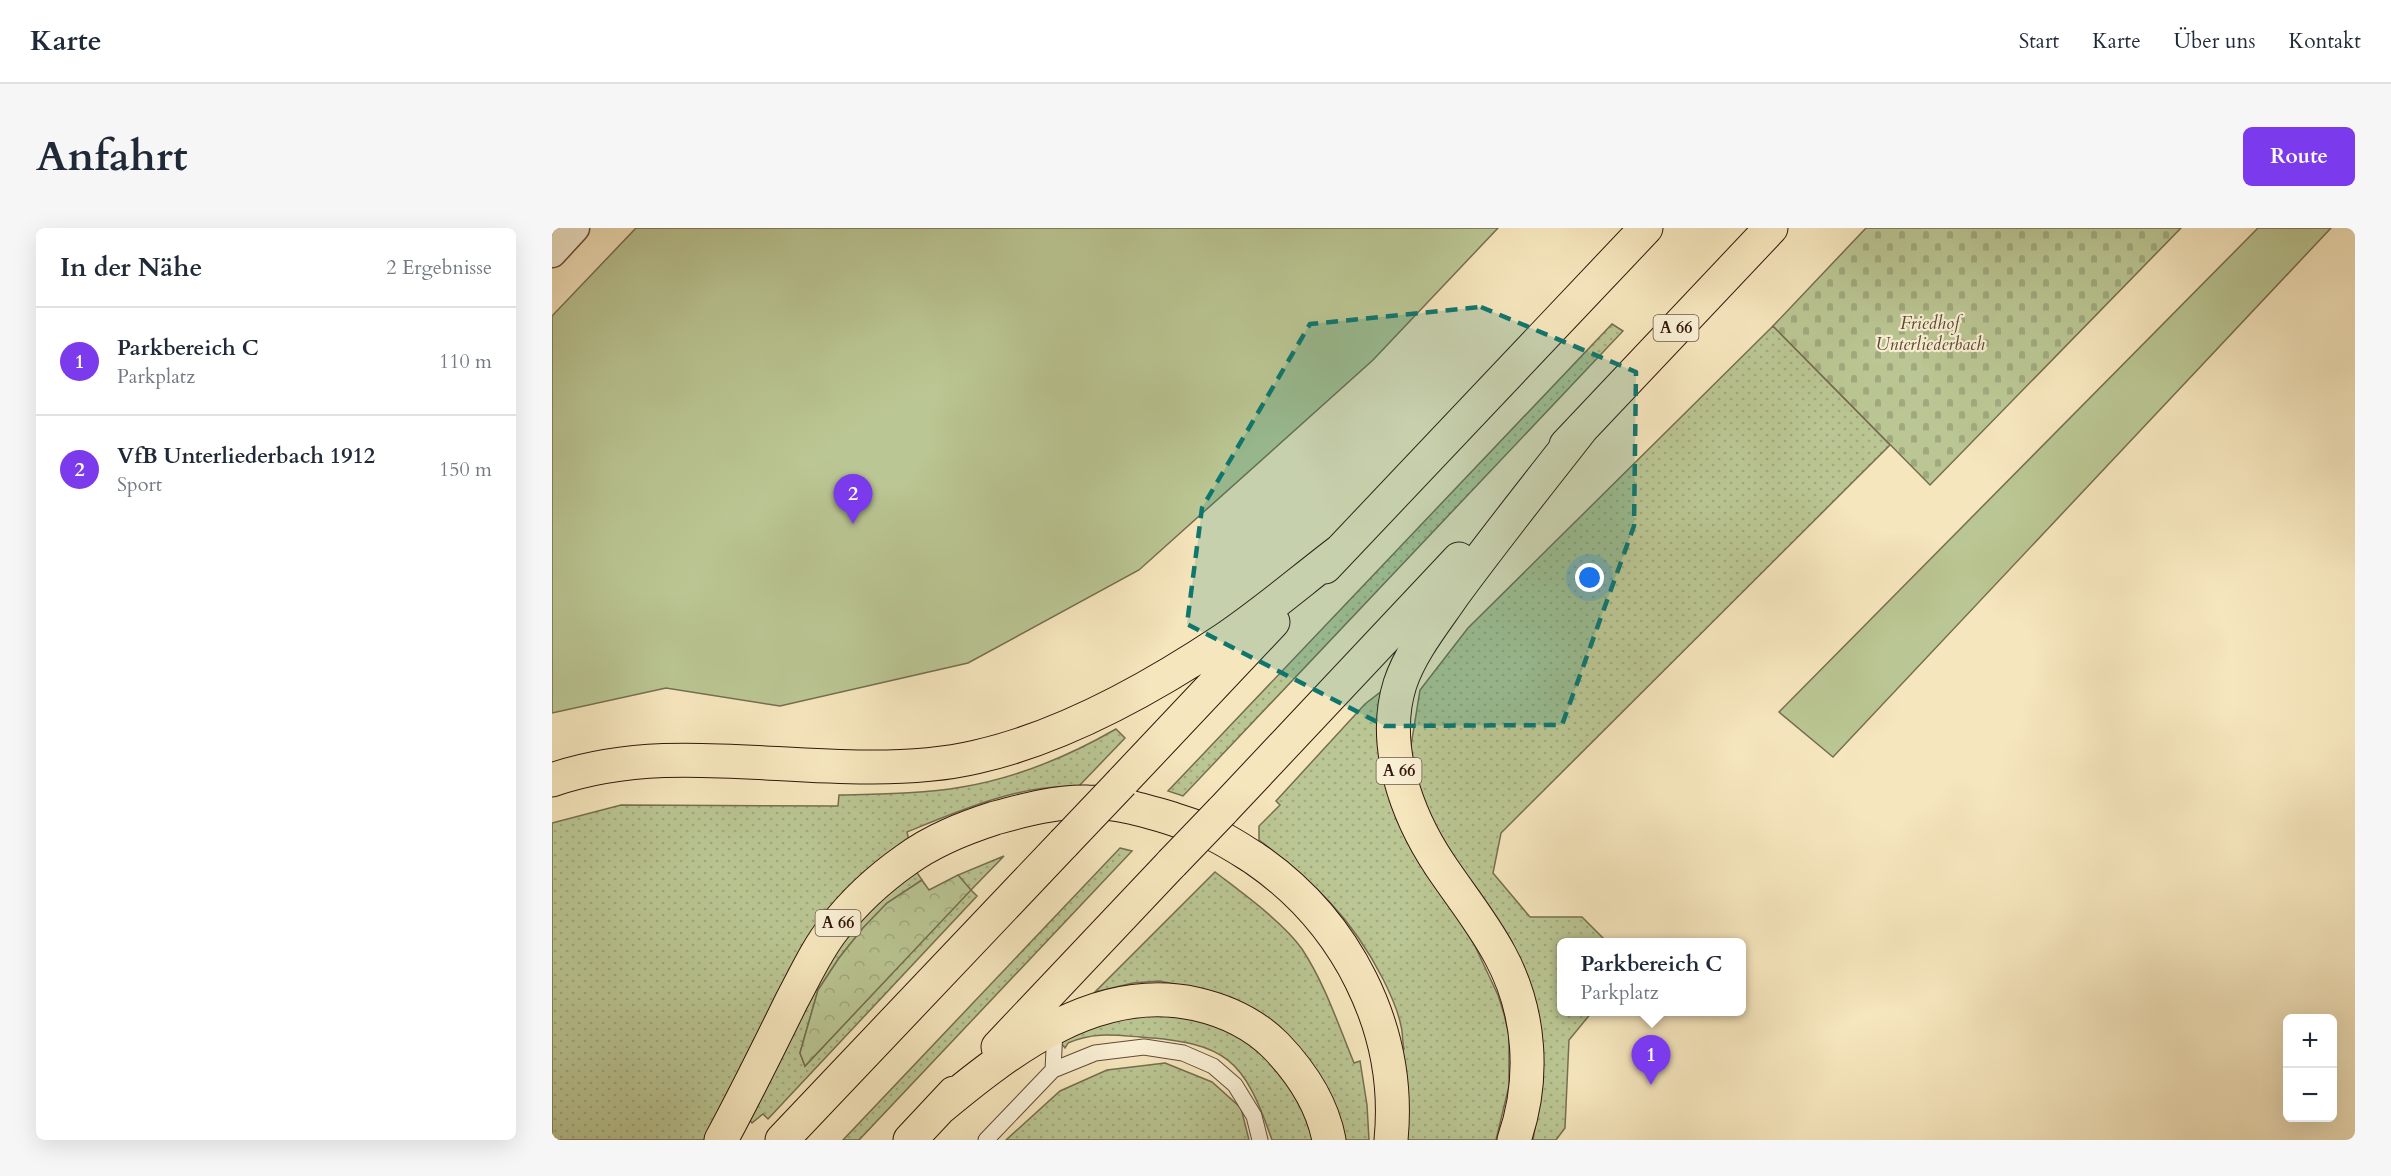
<!DOCTYPE html>
<html lang="de">
<meta charset="utf-8">
<style>
body{margin:0;font-family:Cardo,serif;background:#f6f6f7;color:#1f2937}
.controls{position:absolute;right:18px;bottom:18px;display:grid;overflow:hidden;border-radius:9px;box-shadow:0 6px 24px #0002}
.controls button{width:54px;height:54px;display:grid;place-items:center;padding:0;border:0;border-bottom:2px solid #e0e1e3;background:#fff;color:#1f2937;font:30px sans-serif}
.you{position:absolute;left:1038px;top:350px;width:21px;height:21px;margin:-15px;border:4px solid #fff;border-radius:50%;background:#1a73e8;box-shadow:0 0 0 9px #1a73e833}
.badge{display:grid;place-items:center;width:39px;height:39px;border-radius:50%;background:#7c3aed;color:#fff;font-size:20px;font-weight:700}
.pin{position:absolute;translate:-50% -50px;filter:drop-shadow(0 2px 3px #0008)}
.pin::after{content:'';position:absolute;top:32px;width:21px;height:18px;background:inherit;clip-path:polygon(0 0,100% 0,50% 100%)}
.popup{position:absolute;left:1005px;top:710px;width:189px;height:78px;box-sizing:border-box;display:grid;place-content:center;border-radius:9px;background:#fff;filter:drop-shadow(0 2px 4px #0005);font-size:20px;white-space:nowrap;color:#747a83}
.popup b{font-size:22px;color:#1f2937}
.popup::after{content:'';position:absolute;left:50%;top:100%;margin-left:-12px;border:12px solid transparent;border-top-color:#fff}
.list{margin:0;padding:0;list-style:none}
h2{display:flex;justify-content:space-between;align-items:center;height:78px;margin:0;padding:0 24px;font-size:26px}
h2 small{font-size:20px;font-weight:400;color:#747a83}
.list li{display:grid;grid-template-columns:39px 1fr auto;gap:18px;align-items:center;box-sizing:border-box;height:108px;padding:0 24px;border-top:2px solid #e0e1e3}
.list b{display:block;font-size:22px;white-space:nowrap}
.list p{margin:0;font-size:20px;white-space:nowrap;color:#747a83}
.list em{font-size:20px;font-style:normal;color:#747a83}
.map{position:relative;flex:none;width:1803px;height:912px;overflow:hidden;border-radius:9px}
header{display:flex;align-items:center;gap:36px;box-sizing:border-box;height:84px;padding:0 30px;background:#fff;border-bottom:2px solid #e0e1e3}
header strong{font-size:28px}
nav{display:flex;gap:33px;margin-inline-start:auto;font-size:21px}
.intro{display:flex;align-items:center;justify-content:space-between;box-sizing:border-box;height:144px;padding:0 36px}
h1{margin:0;font-size:42px}
.button{padding:15px 27px;border-radius:9px;background:#7c3aed;color:#fff;font-size:21px;font-weight:700}
main{display:flex;gap:36px;padding:0 36px}
aside{flex:1;background:#fff;border-radius:9px;box-shadow:0 6px 24px #0002}
.map>svg:first-child{display:block}
.grass{fill:url(#grass-dots);stroke:#766e50;stroke-width:1.5}
.forest{fill:url(#forest-crowns);stroke:#766e50;stroke-width:1.5}
.cemetery{fill:url(#cemetery-stones);stroke:#766e50;stroke-width:1.5}
.green{fill:#bac693;stroke:#766e50;stroke-width:1.5}
.lines{fill:none;stroke-linecap:round;stroke-linejoin:round}
.service-casing{stroke:#634a38;stroke-width:17}
.minor-casing{stroke:#634a38;stroke-width:31}
.motorway-casing{stroke:#32160c;stroke-width:35}
.service{stroke:#f9efd4;stroke-width:15}
.minor{stroke:#f9efd4;stroke-width:28}
.motorway{stroke:#f6e6bd;stroke-width:33}
.motorway-bridge-casing{stroke:#32160c;stroke-width:35;stroke-linecap:butt}
.motorway-bridge{stroke:#f6e6bd;stroke-width:33}
.marked{fill:#0f766e;fill-opacity:0.2;stroke:#0f766e;stroke-width:4.5;stroke-dasharray:12 8;stroke-linejoin:round}
.labels{text-anchor:middle;dominant-baseline:central;stroke-width:4.5;stroke-linejoin:round;paint-order:stroke}
.shield{fill:#f9efd4;stroke:#6e5748;stroke-width:1.5}
.shield-label{font-size:16px;font-weight:bold;fill:#32160c}
.park-label{font-size:18px;font-style:italic;fill:#5b4b34;stroke:#f9efd4}
</style>
<header>
<strong>Karte</strong>
<nav><a>Start</a><a>Karte</a><a>Über uns</a><a>Kontakt</a></nav>
</header>
<div class="intro"><h1>Anfahrt</h1><a class="button">Route</a></div>
<main>
<aside>
<h2>In der Nähe<small>2 Ergebnisse</small></h2>
<ul class="list">
<li><span class="badge">1</span><div><b>Parkbereich C</b><p>Parkplatz</p></div><em>110 m</em></li>
<li><span class="badge">2</span><div><b>VfB Unterliederbach 1912</b><p>Sport</p></div><em>150 m</em></li>
</ul>
</aside>
<div class="map">
<svg width="1803" height="912" viewBox="0 0 1803 912">
<defs>
<pattern id="grass-dots" width="8" height="8" patternUnits="userSpaceOnUse" patternTransform="scale(1.5)"><rect width="8" height="8" fill="#bac693"/><path d="M2 2h.1M6 6h.1" fill="none" stroke="#a0a97e" stroke-width="1.8" stroke-linecap="round"/></pattern>
<pattern id="forest-crowns" width="20" height="18" patternUnits="userSpaceOnUse" patternTransform="scale(1.5)"><rect width="20" height="18" fill="#bac693"/><path d="M2 6a3 3 0 1 1 6 0M12 15a3 3 0 1 1 6 0" fill="none" stroke="#a0a97e"/></pattern>
<pattern id="cemetery-stones" width="16" height="16" patternUnits="userSpaceOnUse" patternTransform="scale(1.5)"><rect width="16" height="16" fill="#bac693"/><path d="M2 7V4a2 2 0 0 1 4 0v3zM10 15v-3a2 2 0 0 1 4 0v3z" fill="#a0a97e"/></pattern>
</defs>
<rect width="100%" height="100%" fill="#f6e6bd"/>
<filter id="stains"><feTurbulence type="fractalNoise" baseFrequency=".00333" numOctaves="4"/><feColorMatrix values="0 0 0 0 .2 0 0 0 0 .09 0 0 0 0 .02 0 0 0 .5 -.17"/></filter>
<radialGradient id="worn" r=".72"><stop offset=".6" stop-color="#630" stop-opacity="0"/><stop offset="1" stop-color="#630" stop-opacity=".3"/></radialGradient>
<!-- grass -->
<path class="grass" d="M1060 96 1071 103 631 568 616 563Z
M1221 98 1338 217 949 605 941 645 978 689H1030L1055 714H1009V784H1040L1017 812 1013 900 1004 912H981L991 850 916 654 877 587 857 530 868 462 916 400Z
M831 462 897 677 922 716 946 767 952 786 957 807V858L944 912H851L845 823 852 821C850 813 851 805 849 798 846 782 838 765 831 751 799 688 761 654 707 612V598L728 577 724 573 813 476Z
M564 501 573 510 526 559C471 555 406 583 355 604L358 617 155 912H0V595L69 577 286 578 287 567C328 566 370 566 410 559 464 550 517 528 564 501Z
M568 620 580 623 307 912H291Z
M452 628 419 662 425 668 216 891 211 886 200 895 196 890 270 742 320 674 364 643 370 652 335 675 311 700 287 730 266 762 248 825 253 838 418 662 406 647Z
M663 644C689 664 731 694 750 721 773 756 786 796 802 835L808 833 815 877 817 912H792L662 764 607 753 581 755 543 764Z
M603 784C614 785 625 785 636 787 677 795 713 822 738 856 749 872 755 893 761 912H720C692 831 675 815 588 809 561 807 542 804 516 815L513 820 509 815C540 795 568 790 603 784Z
M613 835 660 854 689 880 697 912H454L508 863 555 842Z"/>
<!-- forest -->
<path class="forest" d="M406 647 419 662 253 838 248 825 266 762 287 730 311 700 335 675 370 652 377 662Z"/>
<!-- cemetery -->
<path class="cemetery" d="M1314 0H1629L1378 257 1221 98Z"/>
<!-- green -->
<path class="green" d="M84 0H946L821 132 587 342 416 435 228 478 114 460 0 485V88Z
M1706 0H1779L1281 529 1227 484Z"/>
<g class="lines">
<!-- service casing -->
<g class="service-casing">
<path id="service" d="M501 842 503 801
M434 912 501 842 543 825 592 819 631 825 661 838 683 857 702 888 708 912"/>
</g>
<!-- minor casing -->
<g class="minor-casing">
<path id="minor" d="M0 25 23 0"/>
</g>
<!-- motorway casing -->
<g class="motorway-casing">
<path id="motorway" d="M1014 217 1219 0
M773 339 1094 0
M0 552C104 516 213 540 320 539 354 539 390 537 424 529 509 510 601 459 673 411 713 384 750 352 788 323
M570 554 721 394
M670 583 907 331
M446 819 620 635
M388 880C459 821 546 754 644 776 675 783 702 796 724 818 749 844 770 875 777 912
M169 912C194 866 217 819 240 772 253 748 265 721 282 700 302 674 327 651 354 632 381 612 412 600 443 590 472 582 506 573 536 574 564 574 591 582 618 590 629 594 641 597 652 602 670 609 686 620 702 630 794 693 850 800 839 912
M230 912 512 615
M358 912 402 865
M962 912C983 852 979 784 948 727 931 695 908 667 888 637 854 586 829 516 848 456 859 423 883 394 902 366 943 310 987 255 1030 200"/>
</g>
<!-- service -->
<use href="#service" class="service"/>
<!-- minor -->
<use href="#minor" class="minor"/>
<!-- motorway -->
<use href="#motorway" class="motorway"/>
<!-- motorway-bridge casing -->
<g class="motorway-bridge-casing">
<path id="motorway-bridge" d="M512 615 570 554
M620 635 670 583"/>
</g>
<!-- motorway-bridge -->
<use href="#motorway-bridge" class="motorway-bridge"/>
</g>
<!-- marked area -->
<path class="marked" d="M929 79 1084 144 1082 298 1010 497 833 498 635 396 650 280 758 96Z"/>
<g class="labels">
<!-- shield labels -->
<g class="shield">
<rect x="1101.5" y="87" width="45" height="26" rx="4.5"/>
<rect x="824.5" y="530" width="45" height="26" rx="4.5"/>
<rect x="263.5" y="682" width="45" height="26" rx="4.5"/>
</g>
<g class="shield-label">
<text x="1124" y="100">A 66</text>
<text x="847" y="543">A 66</text>
<text x="286" y="695">A 66</text>
</g>
<!-- park labels -->
<g class="park-label">
<text x="1378" y="95">Friedhof<tspan x="1378" dy="21">Unterliederbach</tspan></text>
</g>
</g>
<rect width="100%" height="100%" filter="url(#stains)"/>
<rect width="100%" height="100%" fill="url(#worn)"/>
</svg>
<div class="controls">
<button>+</button>
<button>−</button>
</div>
<div class="you"></div>
<div class="pin badge" style="left:1099px;top:857px">1</div>
<div class="popup"><b>Parkbereich C</b>Parkplatz</div>
<div class="pin badge" style="left:301px;top:296px">2</div>
</div>
</main>
